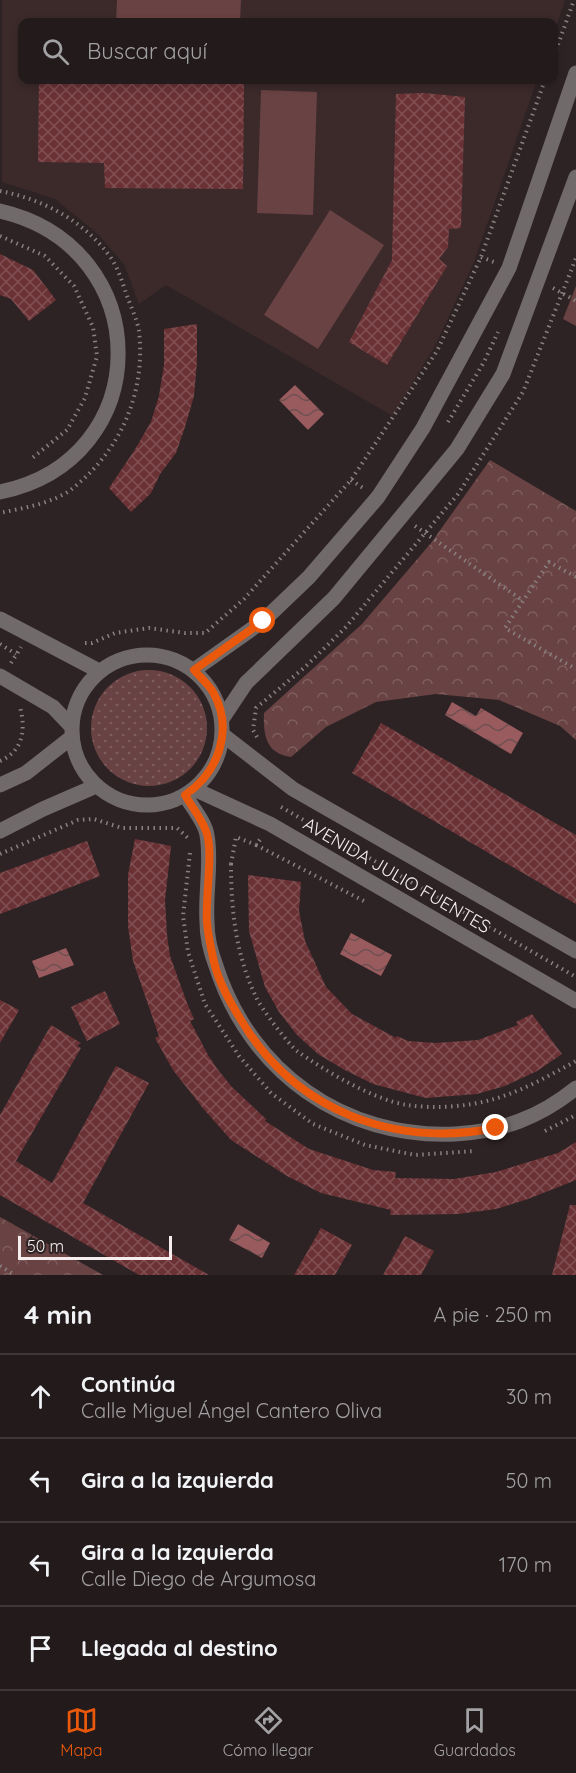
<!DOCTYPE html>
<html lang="es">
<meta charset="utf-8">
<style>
body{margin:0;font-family:Quicksand,sans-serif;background:#2a2324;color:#f1f3f6}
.scale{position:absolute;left:18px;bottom:15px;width:154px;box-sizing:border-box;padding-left:6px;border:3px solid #f6eeee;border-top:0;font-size:16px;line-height:21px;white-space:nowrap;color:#f6eeee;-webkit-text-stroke:4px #2e2324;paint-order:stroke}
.stop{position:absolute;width:18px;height:18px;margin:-14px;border:4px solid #ea580c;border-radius:50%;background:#fff}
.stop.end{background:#ea580c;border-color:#fff;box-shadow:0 2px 6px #0008}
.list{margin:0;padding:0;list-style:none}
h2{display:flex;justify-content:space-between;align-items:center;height:78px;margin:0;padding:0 24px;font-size:26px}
h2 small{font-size:20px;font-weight:400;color:#a2a1a3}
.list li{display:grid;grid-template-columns:39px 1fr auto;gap:18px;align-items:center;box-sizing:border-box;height:84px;padding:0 24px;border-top:2px solid #3f383a}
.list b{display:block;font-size:22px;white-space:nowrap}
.list p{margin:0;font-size:20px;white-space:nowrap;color:#a2a1a3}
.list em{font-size:20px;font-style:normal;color:#a2a1a3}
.icon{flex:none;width:33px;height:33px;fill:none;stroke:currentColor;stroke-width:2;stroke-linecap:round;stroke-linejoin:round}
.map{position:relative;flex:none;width:576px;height:1275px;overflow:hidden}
.search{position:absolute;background:#221a1b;box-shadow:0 3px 9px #0003;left:18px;right:18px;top:18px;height:66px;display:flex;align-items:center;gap:15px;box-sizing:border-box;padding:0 21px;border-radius:12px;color:#a2a1a3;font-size:22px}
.sheet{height:414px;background:#221a1b}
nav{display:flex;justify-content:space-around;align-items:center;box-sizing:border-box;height:84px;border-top:2px solid #3f383a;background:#221a1b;font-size:16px;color:#a2a1a3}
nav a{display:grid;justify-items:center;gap:3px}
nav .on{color:#ea580c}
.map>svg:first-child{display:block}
.built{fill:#3c2a2b}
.grass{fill:#694243}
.park{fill:url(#park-crowns)}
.garden{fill:url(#garden-dots)}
.water{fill:url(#water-waves)}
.building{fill:url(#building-cross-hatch)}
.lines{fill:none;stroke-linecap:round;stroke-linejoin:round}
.path{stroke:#898080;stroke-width:4;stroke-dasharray:1.5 4.5;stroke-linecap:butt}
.street{stroke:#706a6a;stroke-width:15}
.route{stroke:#ea580c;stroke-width:8}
.labels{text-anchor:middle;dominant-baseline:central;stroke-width:4.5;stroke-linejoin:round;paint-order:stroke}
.street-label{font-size:18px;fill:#f6eeee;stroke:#2e2324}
</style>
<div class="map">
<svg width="576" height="1275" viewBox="0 0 576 1275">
<defs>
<pattern id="park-crowns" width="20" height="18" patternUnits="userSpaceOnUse" patternTransform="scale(1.5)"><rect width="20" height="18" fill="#694243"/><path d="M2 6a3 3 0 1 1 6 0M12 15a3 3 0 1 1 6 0" fill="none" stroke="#7f5e5e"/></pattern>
<pattern id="garden-dots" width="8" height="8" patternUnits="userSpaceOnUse" patternTransform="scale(1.5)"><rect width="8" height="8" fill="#694243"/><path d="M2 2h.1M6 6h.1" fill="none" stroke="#7f5e5e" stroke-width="1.8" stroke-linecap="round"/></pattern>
<pattern id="water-waves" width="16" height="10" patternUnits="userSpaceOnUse" patternTransform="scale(1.5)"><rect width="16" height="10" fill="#995b5e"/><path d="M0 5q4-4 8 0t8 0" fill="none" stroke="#6e5051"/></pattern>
<pattern id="building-cross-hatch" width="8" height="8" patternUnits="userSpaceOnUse" patternTransform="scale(1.5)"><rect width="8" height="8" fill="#6b3236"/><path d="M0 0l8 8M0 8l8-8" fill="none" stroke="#815053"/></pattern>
</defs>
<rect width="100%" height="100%" fill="#2e2324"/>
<!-- built -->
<path class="built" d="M2 0H565L554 33V22H22V80H537L474 262 436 344 393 416 166 285 139 304 124 264 98 234 55 199 2 182Z"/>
<!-- grass -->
<path class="grass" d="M117 0H241L240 22H116Z
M261 90 317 92 313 215 257 213Z
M330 210 384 245 318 349 264 315Z
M576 286V326L563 319Z"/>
<!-- park -->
<path class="park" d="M490 460 576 511V740L560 726 499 700 436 694 376 702 326 727 291 757C266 754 263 735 264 713L362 624 431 543Z
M0 1217 9 1222 103 1275H0Z"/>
<!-- garden -->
<path class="garden" d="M91 728a58 58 0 1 1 116 0a58 58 0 1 1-116 0Z"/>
<!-- water -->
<path class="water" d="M295 385 324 414 308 430 279 400Z
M452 702 476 716 481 708 523 733 511 754 445 715Z
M351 933 392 955 381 976 340 954Z
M66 948 74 965 39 978 32 961Z
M238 1224 270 1243 262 1258 229 1240Z"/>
<!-- building -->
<path class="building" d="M39 80H149L244 83 243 189 105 188 104 163 38 162Z
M424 93 465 97 461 228 449 229 448 247 439 259 447 266 387 365 349 342 392 260 396 94Z
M0 254 33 270 56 300 29 321 11 299 0 295Z
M197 324V361L194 396 185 427 176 453 160 474 151 493 131 512 109 488 134 451 151 422 159 396 164 365V329Z
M381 723 576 835V904L352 773Z
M135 839 171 846 165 900 167 935 170 956 187 1003 194 1019 190 1021 208 1055 218 1070 232 1087 266 1119 265 1121 309 1149 373 1170 396 1172 395 1178 454 1179 496 1172 558 1153 576 1142V1180L528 1199 496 1209 458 1214 390 1215 391 1210 321 1193 287 1176 231 1140 202 1107 173 1070 155 1038 159 1036 133 961 128 926V875Z
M87 841 100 876 0 914V873Z
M248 875 301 882 299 911 305 941 326 987 352 1014 396 1038 397 1036 408 1041 435 1043 478 1040 518 1025 516 1022 532 1014 562 1054 537 1071 505 1086 477 1094 426 1098 373 1084 343 1069 318 1054 297 1035 279 1012 265 987 249 931Z
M105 991 120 1024 87 1041 71 1007Z
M0 1000 19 1010 0 1043Z
M51 1025 81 1043 77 1046 81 1048 16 1161 52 1183 116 1066 149 1083 83 1203 209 1275H139L0 1195V1115Z
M570 1205H576V1275H552Z
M321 1228 352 1245 335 1275H294Z
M405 1236 434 1251 421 1275H383Z"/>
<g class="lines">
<!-- path -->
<path class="path" d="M554 56 574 0
M0 191C42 199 82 220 108 254 118 266 122 282 127 296 131 307 137 319 139 331 146 392 121 450 73 488 55 503 23 508 0 513
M0 236 45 256 74 286 93 327 97 356 85 398 67 430 31 459
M481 257 494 262
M553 288 576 301
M448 422 484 362 498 332
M351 480 363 488
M415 526 522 600
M576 577 549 562 505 628 576 669
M85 643H92L115 633 149 628 185 633H205L244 599 351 480 437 351 481 257 545 80
M0 644 16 654
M11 663 21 647
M257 737 253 730 256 708 305 667 345 628 458 494 523 392 576 258
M0 761C23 751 26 730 20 707
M281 807 576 977
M256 845 364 901
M190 853 183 916 188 952 205 1004 239 1056 271 1093 313 1124 365 1145 415 1155 475 1151
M0 854 78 820 94 819 122 828H177L188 838
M231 864C231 911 236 955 256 997 260 1007 289 1045 297 1051 325 1071 374 1100 407 1105 434 1109 467 1107 494 1099 523 1091 550 1075 576 1061
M231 864 236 837 256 845 262 837
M545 1131 576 1115
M0 1266 15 1275"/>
<!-- street -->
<path class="street" d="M0 211C157 247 158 460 0 492
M0 619 99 671
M72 730a75 75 0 1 1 150 0a75 75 0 1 1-150 0Z
M194 670 263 621 309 577 378 497 423 428 509 268 576 73
M0 676 53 707 72 727
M222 719 246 683 334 598 457 449 503 374 576 177
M223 735 293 789 576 951
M0 785 26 773 72 737
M194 789 270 824 576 1001
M185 795C192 807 205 822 207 835 212 863 205 893 207 922 207 936 211 953 216 966 250 1072 344 1139 455 1134 502 1131 539 1118 576 1088
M0 831 43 809 96 786"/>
</g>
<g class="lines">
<!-- route -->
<path class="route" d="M263 621 194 670C200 677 208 684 213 692 234 729 219 772 185 795 192 807 201 818 206 831 214 849 205 899 207 922 208 935 211 949 214 962 219 983 230 1002 241 1020 295 1111 394 1148 496 1128"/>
</g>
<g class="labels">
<!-- street labels -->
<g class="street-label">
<text transform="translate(397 875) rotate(30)">AVENIDA JULIO FUENTES</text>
</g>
</g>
</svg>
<div class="scale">50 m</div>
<div class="stop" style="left:263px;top:621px"></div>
<div class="stop end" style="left:496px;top:1128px"></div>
<div class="search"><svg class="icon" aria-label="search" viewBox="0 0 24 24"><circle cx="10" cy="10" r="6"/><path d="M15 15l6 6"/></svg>Buscar aquí</div>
</div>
<section class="sheet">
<h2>4 min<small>A pie · 250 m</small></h2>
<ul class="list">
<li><svg class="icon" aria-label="ahead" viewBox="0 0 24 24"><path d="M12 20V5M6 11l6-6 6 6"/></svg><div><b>Continúa</b><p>Calle Miguel Ángel Cantero Oliva</p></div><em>30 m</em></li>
<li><svg class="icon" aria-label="left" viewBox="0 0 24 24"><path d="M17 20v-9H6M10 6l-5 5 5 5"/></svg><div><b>Gira a la izquierda</b></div><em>50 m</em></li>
<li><svg class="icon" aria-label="left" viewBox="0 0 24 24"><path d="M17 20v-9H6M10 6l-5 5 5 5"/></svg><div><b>Gira a la izquierda</b><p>Calle Diego de Argumosa</p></div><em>170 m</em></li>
<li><svg class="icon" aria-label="arrive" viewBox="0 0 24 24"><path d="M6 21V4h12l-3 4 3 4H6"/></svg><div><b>Llegada al destino</b></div></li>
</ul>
</section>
<nav>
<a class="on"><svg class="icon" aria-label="map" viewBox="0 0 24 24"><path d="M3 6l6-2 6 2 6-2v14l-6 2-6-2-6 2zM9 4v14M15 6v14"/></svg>Mapa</a>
<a><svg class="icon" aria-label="directions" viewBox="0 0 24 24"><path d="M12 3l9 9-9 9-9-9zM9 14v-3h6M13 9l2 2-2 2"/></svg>Cómo llegar</a>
<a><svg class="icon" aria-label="saved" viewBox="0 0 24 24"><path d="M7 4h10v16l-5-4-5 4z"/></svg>Guardados</a>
</nav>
